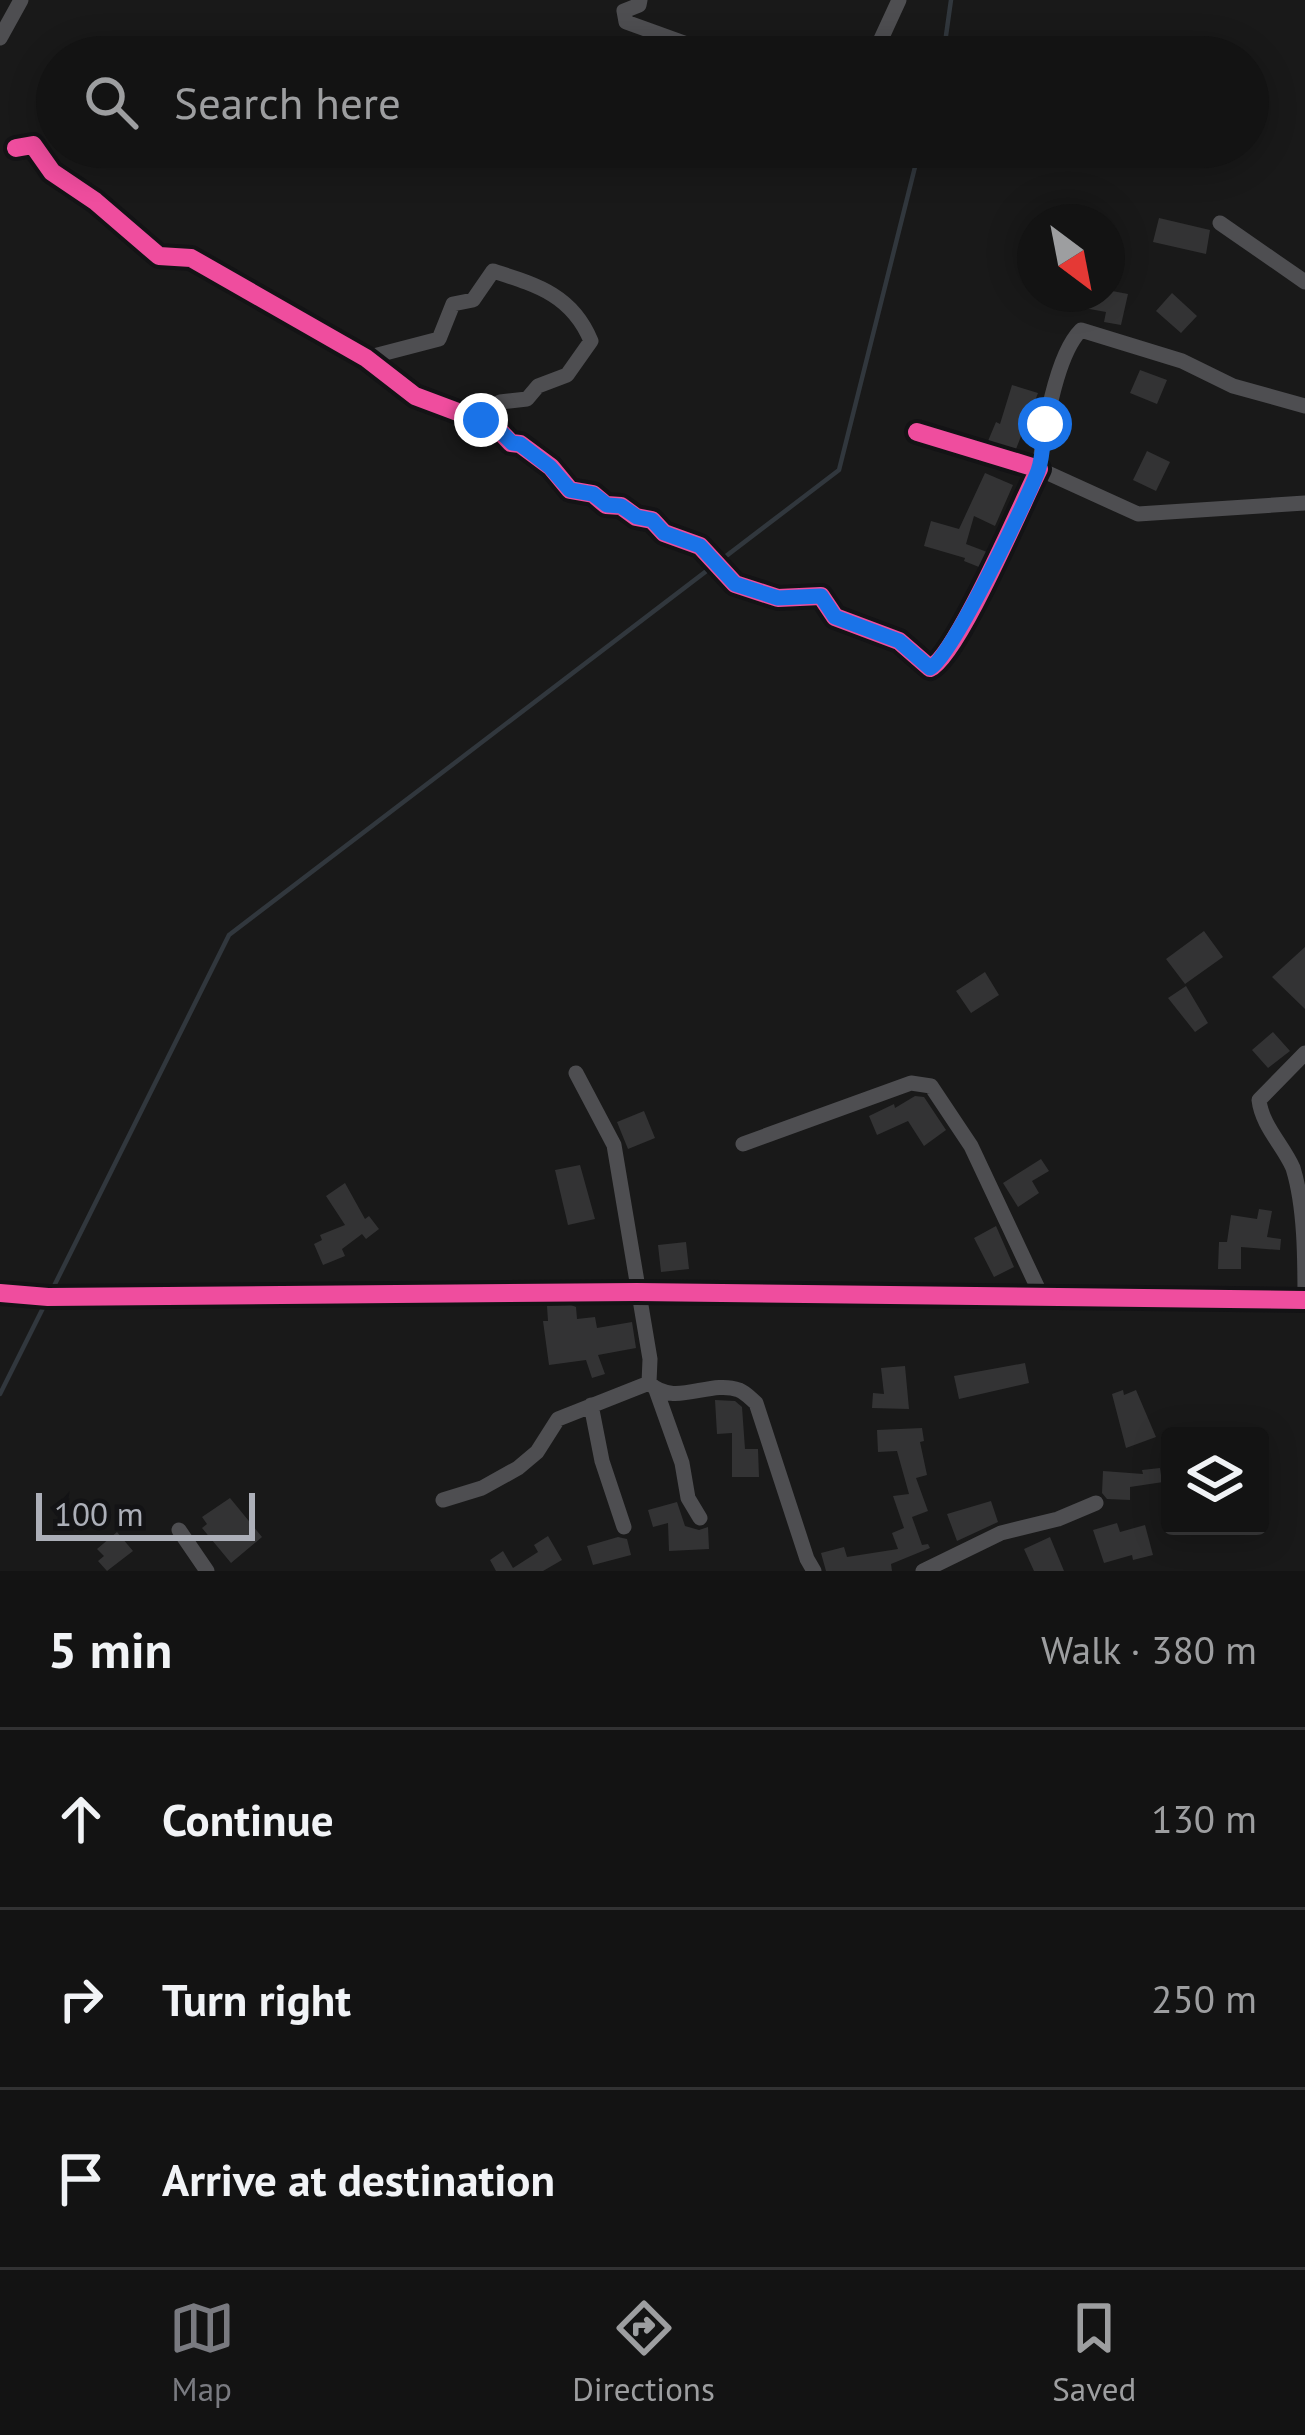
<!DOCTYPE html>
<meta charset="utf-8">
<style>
body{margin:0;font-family:"PT Sans",sans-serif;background:#202021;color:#f1f3f6}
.controls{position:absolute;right:36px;bottom:36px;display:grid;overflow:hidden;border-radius:12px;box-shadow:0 6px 30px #0003}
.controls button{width:108px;height:108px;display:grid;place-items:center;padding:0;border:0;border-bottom:3px solid #323233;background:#131313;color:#f1f3f6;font:60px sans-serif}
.compass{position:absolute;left:1017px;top:204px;width:108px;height:108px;border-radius:50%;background:#131313;box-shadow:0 6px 30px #0003;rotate:148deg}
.scale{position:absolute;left:36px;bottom:30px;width:219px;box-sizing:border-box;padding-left:12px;border:6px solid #acafb8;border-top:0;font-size:33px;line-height:42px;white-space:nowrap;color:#acafb8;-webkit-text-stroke:9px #131315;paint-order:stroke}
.stop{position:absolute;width:36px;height:36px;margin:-27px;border:9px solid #1a73e8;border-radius:50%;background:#fff}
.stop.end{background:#1a73e8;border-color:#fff;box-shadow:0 3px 12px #0008}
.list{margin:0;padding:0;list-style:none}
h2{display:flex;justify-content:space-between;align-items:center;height:156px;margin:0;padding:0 48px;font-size:51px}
h2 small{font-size:39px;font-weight:400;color:#9d9ea0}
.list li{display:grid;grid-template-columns:78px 1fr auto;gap:36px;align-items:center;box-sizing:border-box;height:180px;padding:0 48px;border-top:3px solid #323233}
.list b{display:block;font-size:45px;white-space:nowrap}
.list em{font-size:39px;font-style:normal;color:#9d9ea0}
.icon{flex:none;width:66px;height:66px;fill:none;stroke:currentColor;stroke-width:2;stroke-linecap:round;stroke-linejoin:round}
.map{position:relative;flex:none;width:1305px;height:1571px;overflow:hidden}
.search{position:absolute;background:#131313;box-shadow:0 6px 30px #0003;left:36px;right:36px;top:36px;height:132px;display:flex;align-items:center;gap:30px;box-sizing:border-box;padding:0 42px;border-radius:66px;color:#9d9ea0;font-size:45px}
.sheet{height:696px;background:#131313}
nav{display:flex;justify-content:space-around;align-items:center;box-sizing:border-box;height:168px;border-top:3px solid #323233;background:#131313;font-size:33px;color:#9d9ea0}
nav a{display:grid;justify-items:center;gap:6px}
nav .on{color:#797a80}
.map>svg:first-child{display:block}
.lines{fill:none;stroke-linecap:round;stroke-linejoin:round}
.stream{stroke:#31373d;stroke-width:4.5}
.building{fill:#333334}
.street{stroke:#4e4e51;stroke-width:15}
.cycleway-casing{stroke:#131315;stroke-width:26}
.cycleway{stroke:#ef4d9e;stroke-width:18}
.route{stroke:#1a73e8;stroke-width:15}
</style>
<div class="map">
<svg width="1305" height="1571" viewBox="0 0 1305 1571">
<rect width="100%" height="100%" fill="#191919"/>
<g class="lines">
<!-- stream -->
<path class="stream" d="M943 57 951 0
M51 1292 229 935 839 470 920 147
M0 1394 46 1302"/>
</g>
<!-- building -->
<path class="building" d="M1159 218 1210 230 1206 254 1153 242Z
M1107 290 1128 294 1121 325 1104 322 1106 312 1084 308 1086 294H1107Z
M1172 293 1197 316 1181 333 1156 311Z
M1140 370 1167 380 1157 404 1130 393Z
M1012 385 1038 393 1016 449 988 441 996 422 1000 424Z
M1147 451 1170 462 1156 491 1133 480Z
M985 473 1013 485 995 526 974 516 966 544 987 552 979 567 964 561 965 558 924 546 931 521 959 529Z
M1204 931 1223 957 1185 984 1166 959Z
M1305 947V1009L1272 977Z
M985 972 999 995 971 1013 956 991Z
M1186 986 1208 1023 1195 1032 1168 998Z
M1273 1032 1290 1051 1268 1068 1252 1050Z
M915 1096 924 1097 946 1130 924 1146 908 1121 877 1135 869 1116 894 1104 895 1108Z
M644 1111 655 1138 628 1149 617 1122Z
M1041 1159 1049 1171 1032 1181 1039 1193 1018 1207 1003 1183Z
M580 1165 595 1219 568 1225 555 1170Z
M345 1183 365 1219 369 1216 379 1229 366 1239 362 1234 342 1249 345 1256 323 1265 314 1244 322 1240 320 1235 345 1225 326 1196Z
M1259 1209 1272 1211 1267 1237 1281 1239 1280 1250 1241 1247V1269H1218L1219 1242H1227L1231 1215 1257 1219Z
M996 1226 1014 1267 994 1277 974 1238Z
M686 1242 689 1269 661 1272 658 1245Z
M571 1305 576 1307 577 1319 595 1317 597 1328 632 1322 636 1348 598 1355 605 1374 592 1378 586 1360 549 1365 543 1321H548L547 1306Z
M1025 1363 1029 1383 959 1399 954 1376Z
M905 1366 909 1409 872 1408 873 1393 884 1394 881 1368Z
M1123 1390 1124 1395 1136 1390 1156 1437 1126 1448 1112 1394Z
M715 1400 735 1401 742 1407 745 1449H758L759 1477H732V1433L717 1434Z
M922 1428 924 1441 920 1442 927 1475 916 1478 928 1511 912 1517 922 1545 928 1544 930 1548 891 1564 892 1571H826L821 1553 844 1547 847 1557 898 1549 892 1533 904 1528 893 1496 909 1494 897 1451 878 1452 877 1430Z
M1160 1468 1161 1475H1170V1481L1130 1487V1500L1107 1499 1102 1493 1103 1471 1143 1474 1142 1470Z
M230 1498 262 1537 231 1563 202 1528 207 1524 202 1517Z
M991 1501 998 1522 957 1541 947 1514Z
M677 1502 685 1526 699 1530 708 1527 709 1549 669 1551 668 1523 653 1527 648 1510Z
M1117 1523 1120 1532 1145 1525 1153 1555 1133 1560 1132 1555 1104 1563 1093 1530Z
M117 1532 133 1551 107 1571 98 1561 104 1556 97 1549Z
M548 1536 562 1560 543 1571H496L490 1560 503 1551 513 1568 538 1552 534 1545Z
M618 1537 627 1539 631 1555 593 1565 587 1546Z
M1050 1537 1064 1571H1034L1024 1549Z"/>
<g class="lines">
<!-- street -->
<path class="street" d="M640 0 639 5 624 11 626 22 723 57
M0 38 21 0
M877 57 876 50 899 0
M16 148 33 145 52 172 95 201 159 256 191 258 366 358 415 396 495 426 511 443 520 444 551 467 570 490 593 494 606 505 621 506 636 517 652 520 664 533 700 546 735 584 778 598 821 596 835 617 899 641 930 668C957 656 1021 505 1039 469L917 432
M1220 223 1305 282
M366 358 439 339 453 304 473 300 493 271C537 285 572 295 591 341L567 375 538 386 527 399 500 402 481 420
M1305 406 1233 386 1182 361 1081 330C1055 356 1044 432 1039 469L1138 514 1305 503
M576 1073 614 1145 650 1359 649 1383C675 1408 709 1379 739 1390 746 1393 750 1398 756 1403L807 1559 814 1571
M743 1144 911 1083 931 1086 971 1146 1042 1297
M0 1293 48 1297 637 1292 1305 1300
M1305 1300C1305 1259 1305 1207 1293 1168 1283 1145 1262 1126 1259 1100L1305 1053
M656 1390 682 1463 688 1498 700 1518
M591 1405 602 1461 624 1527
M443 1500 482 1488 518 1468 537 1452 558 1419 649 1383
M179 1530 207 1571
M923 1571 1001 1533 1058 1519 1096 1503"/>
<!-- cycleway casing -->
<g class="cycleway-casing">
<path id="cycleway" d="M16 148 33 145 52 172 95 201 159 256 191 258 366 358 415 396 495 426 511 443 520 444 551 467 570 490 593 494 606 505 621 506 636 517 652 520 664 533 700 546 735 584 778 598 821 596 835 617 899 641 930 668C957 656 1021 505 1039 469L917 432
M0 1293 48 1297 637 1292 1305 1300"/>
</g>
<!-- cycleway -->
<use href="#cycleway" class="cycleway"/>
</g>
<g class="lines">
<!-- route -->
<path class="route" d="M481 420 495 426 512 443 520 444 550 467 570 490 593 494 607 505 621 506 637 517 652 520 664 533 700 546 735 584 778 598 821 596 835 617 899 641 930 668C950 660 1027 500 1038 471 1043 457 1043 439 1045 424"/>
</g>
</svg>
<div class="controls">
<button><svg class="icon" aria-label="layers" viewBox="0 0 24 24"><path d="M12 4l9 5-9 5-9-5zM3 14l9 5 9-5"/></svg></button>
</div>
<svg class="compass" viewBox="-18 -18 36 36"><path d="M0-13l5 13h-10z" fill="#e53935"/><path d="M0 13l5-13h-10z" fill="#9d9ea0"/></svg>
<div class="scale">100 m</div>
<div class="stop" style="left:1045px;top:424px"></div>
<div class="stop end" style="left:481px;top:420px"></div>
<div class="search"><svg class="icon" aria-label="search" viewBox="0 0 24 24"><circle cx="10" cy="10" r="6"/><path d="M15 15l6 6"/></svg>Search here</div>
</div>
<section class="sheet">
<h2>5 min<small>Walk · 380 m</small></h2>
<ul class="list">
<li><svg class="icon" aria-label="ahead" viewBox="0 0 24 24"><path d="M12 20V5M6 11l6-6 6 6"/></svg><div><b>Continue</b></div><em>130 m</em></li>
<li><svg class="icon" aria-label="right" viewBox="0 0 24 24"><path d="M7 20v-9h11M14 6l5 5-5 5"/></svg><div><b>Turn right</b></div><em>250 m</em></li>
<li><svg class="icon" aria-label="arrive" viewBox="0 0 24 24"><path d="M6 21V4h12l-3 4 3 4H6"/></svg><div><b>Arrive at destination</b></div></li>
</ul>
</section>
<nav>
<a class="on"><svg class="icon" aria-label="map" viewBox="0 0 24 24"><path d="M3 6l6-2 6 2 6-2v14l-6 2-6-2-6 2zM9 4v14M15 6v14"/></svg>Map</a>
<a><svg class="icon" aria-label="directions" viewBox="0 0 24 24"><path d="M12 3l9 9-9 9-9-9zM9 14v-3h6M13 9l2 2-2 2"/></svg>Directions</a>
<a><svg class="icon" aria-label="saved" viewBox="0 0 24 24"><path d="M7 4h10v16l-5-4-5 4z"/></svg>Saved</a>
</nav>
